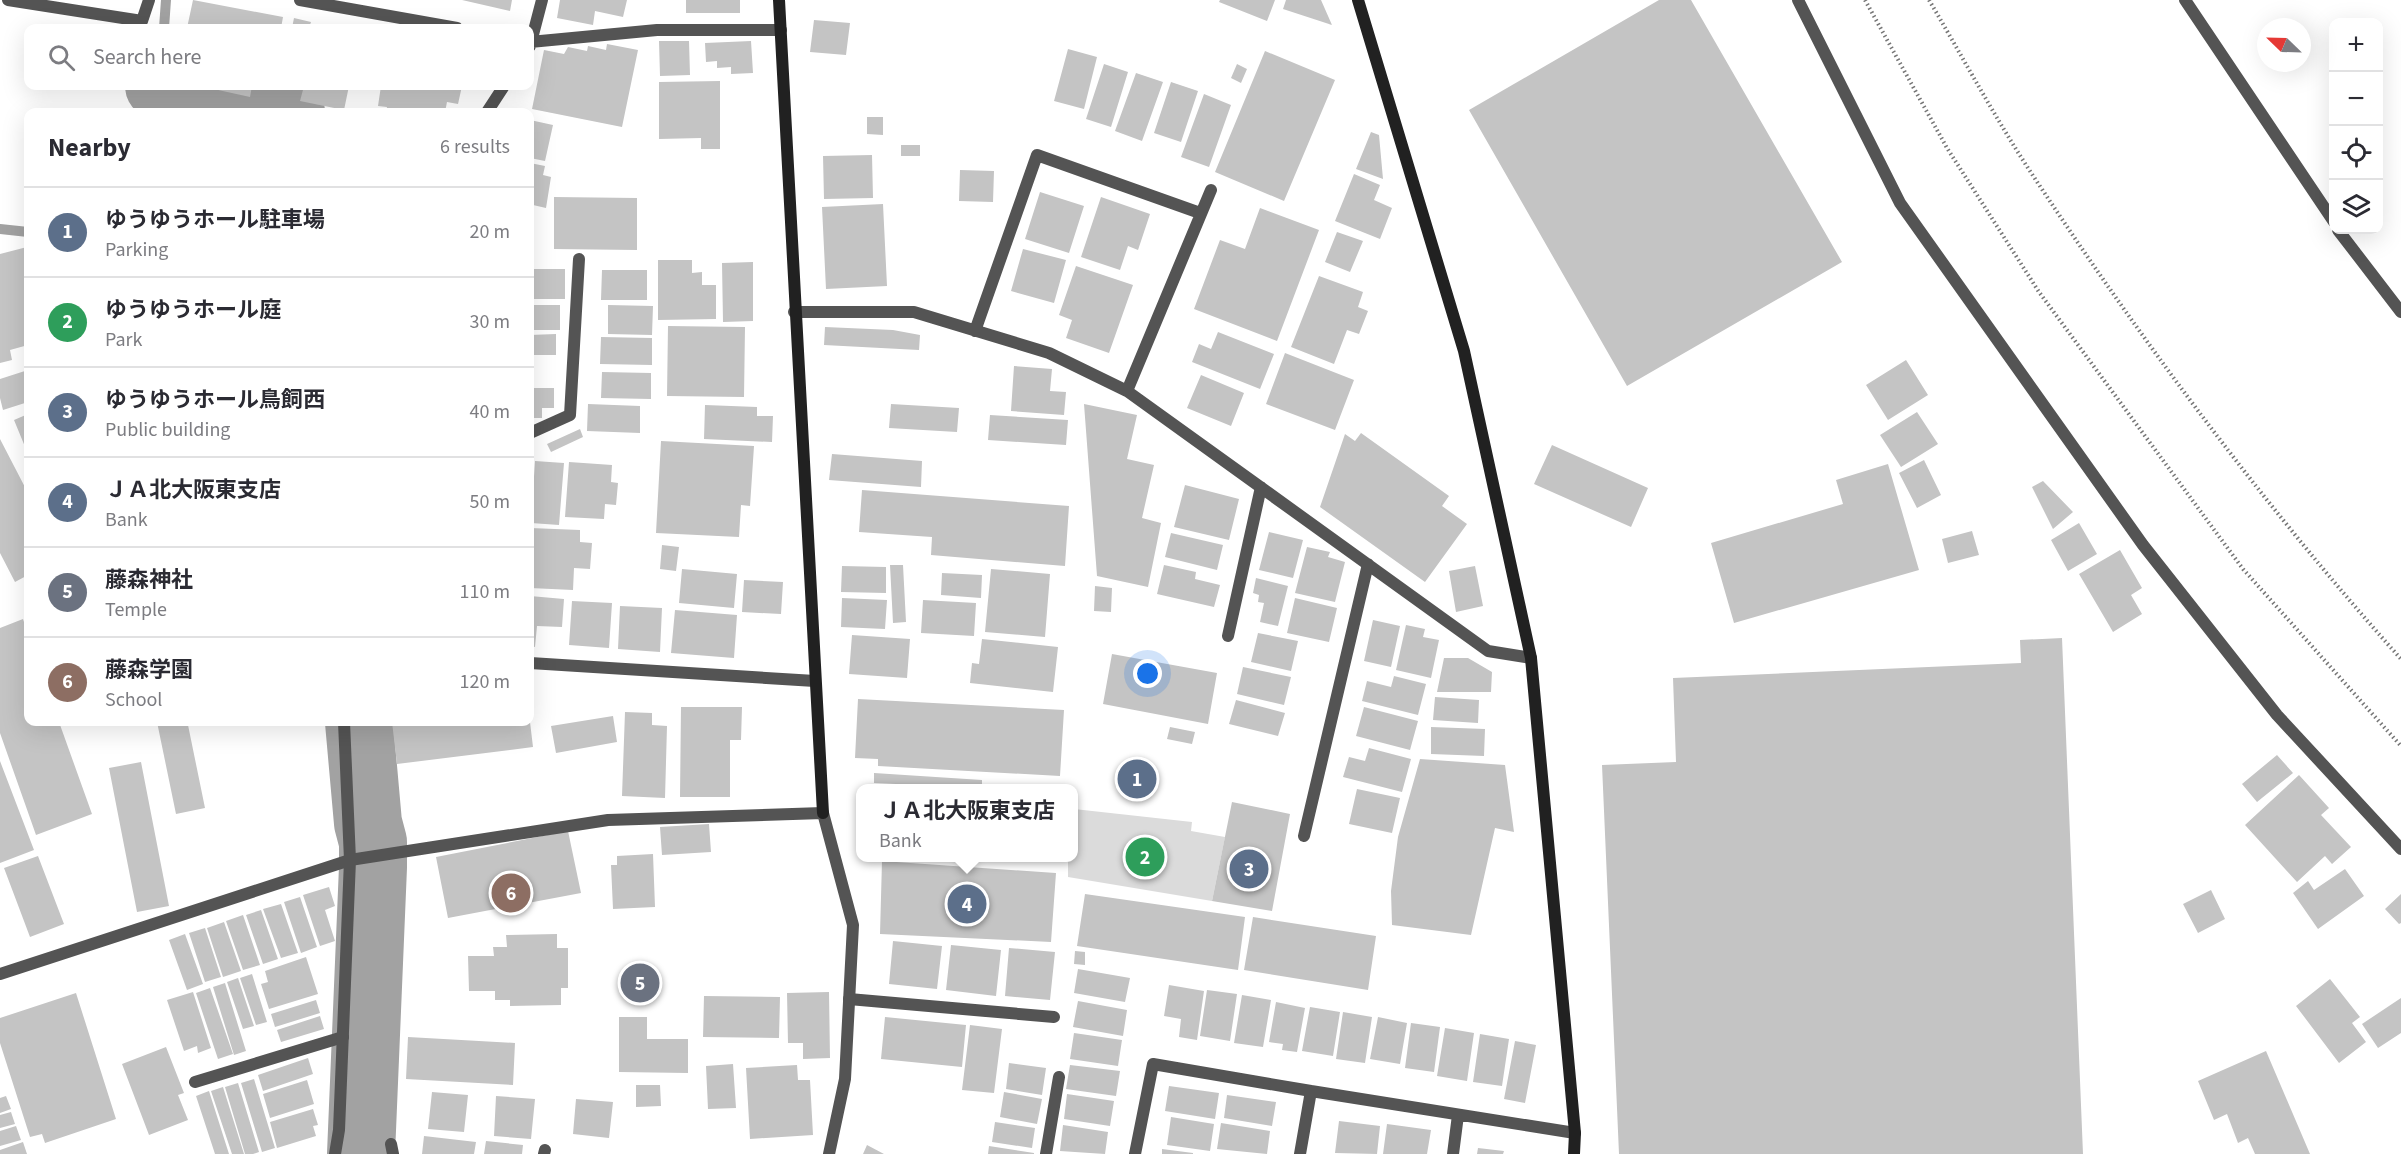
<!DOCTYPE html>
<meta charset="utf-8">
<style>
body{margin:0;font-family:"Source Sans 3","Noto Sans JP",sans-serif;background:#f7f7f7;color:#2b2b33}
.controls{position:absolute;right:18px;top:18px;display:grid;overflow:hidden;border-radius:12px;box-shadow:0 6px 24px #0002}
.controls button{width:54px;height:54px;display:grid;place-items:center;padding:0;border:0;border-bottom:2px solid #e1e1e2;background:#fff;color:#2b2b33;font:30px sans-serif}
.compass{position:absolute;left:2257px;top:18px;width:54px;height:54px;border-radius:50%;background:#fff;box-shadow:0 6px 24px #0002;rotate:293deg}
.you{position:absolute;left:1148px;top:674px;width:21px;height:21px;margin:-15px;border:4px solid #fff;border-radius:50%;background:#1a73e8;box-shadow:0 0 0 9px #1a73e833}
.badge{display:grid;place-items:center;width:39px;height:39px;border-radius:50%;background:#000;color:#fff;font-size:20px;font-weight:700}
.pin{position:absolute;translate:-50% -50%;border:3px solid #fff;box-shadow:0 2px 6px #0006}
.popup{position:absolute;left:856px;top:784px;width:222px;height:78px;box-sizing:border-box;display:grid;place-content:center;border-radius:12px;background:#fff;filter:drop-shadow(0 2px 4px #0005);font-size:20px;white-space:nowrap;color:#7c7c81}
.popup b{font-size:22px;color:#2b2b33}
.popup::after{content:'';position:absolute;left:50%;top:100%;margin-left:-12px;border:12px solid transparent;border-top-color:#fff}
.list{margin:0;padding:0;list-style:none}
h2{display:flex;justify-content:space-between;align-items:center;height:78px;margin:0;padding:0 24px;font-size:26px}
h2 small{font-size:20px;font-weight:400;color:#7c7c81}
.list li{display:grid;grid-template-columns:39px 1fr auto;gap:18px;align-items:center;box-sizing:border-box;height:90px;padding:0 24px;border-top:2px solid #e1e1e2}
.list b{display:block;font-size:22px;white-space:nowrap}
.list p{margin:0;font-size:20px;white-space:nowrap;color:#7c7c81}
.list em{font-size:20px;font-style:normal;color:#7c7c81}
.icon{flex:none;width:33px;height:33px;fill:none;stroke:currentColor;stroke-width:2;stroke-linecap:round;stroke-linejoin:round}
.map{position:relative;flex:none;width:2401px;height:1154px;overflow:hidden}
.search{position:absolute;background:#fff;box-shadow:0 6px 24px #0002;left:24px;top:24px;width:510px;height:66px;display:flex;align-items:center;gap:15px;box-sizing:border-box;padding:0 21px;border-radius:12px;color:#7c7c81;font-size:22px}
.panel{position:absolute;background:#fff;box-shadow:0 6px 24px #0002;left:24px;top:108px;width:510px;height:618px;border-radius:12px}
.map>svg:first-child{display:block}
.green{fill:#dbdbdb}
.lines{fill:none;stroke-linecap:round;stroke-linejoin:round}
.stream{stroke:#a2a2a2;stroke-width:10}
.river{stroke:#a2a2a2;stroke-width:68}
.building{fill:#c4c4c4}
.path{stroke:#767676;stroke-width:4;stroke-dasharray:1.5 3;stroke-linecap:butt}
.lane{stroke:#545454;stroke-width:12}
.street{stroke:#545454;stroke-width:12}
.secondary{stroke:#212121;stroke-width:12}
</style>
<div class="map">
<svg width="2401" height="1154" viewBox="0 0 2401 1154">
<rect width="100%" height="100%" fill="#fff"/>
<!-- green -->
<path class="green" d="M1074 809 1192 822 1191 831 1225 837 1212 901 1068 877V858H1074Z"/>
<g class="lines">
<!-- stream -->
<path class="stream" d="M164 28 166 0
M148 112 159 86
M0 229 28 232"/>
<!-- river -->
<path class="river" d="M159 86 175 91 278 105 291 112
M359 722 368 823 373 842V867L361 1154"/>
</g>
<!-- building -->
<path class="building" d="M193 0 283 17 281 28H187Z
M462 0H512L510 11Z
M560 0H627L623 17 595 11 593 25 557 18Z
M686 0H740V13H686Z
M1220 0H1275L1267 21 1219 2Z
M1286 0H1321L1332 25 1283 9Z
M1659 0H1691L1842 262 1627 386 1469 110Z
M294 18 311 22 309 28H292Z
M814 20 850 23 846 55 810 52Z
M659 41H689L690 75 660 76Z
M751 41 753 73 731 74V67L717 68V61L706 62 705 43Z
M607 44 638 50 622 127 532 109 544 50 564 54 568 47 587 51 588 46 606 50Z
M1068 49 1097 57 1084 109 1054 101Z
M1265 51 1335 80 1284 201 1215 172Z
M1104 64 1128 72 1111 127 1086 119Z
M1237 64 1247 69 1241 83 1231 78Z
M1136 73 1163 82 1142 141 1115 131Z
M720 81V149H701V138L659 139V82Z
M1171 82 1198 91 1181 142 1154 133Z
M200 86H252L250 97Z
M304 86H349L344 110 300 101Z
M381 86H462L458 104 447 102 445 112H386L387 107 378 106Z
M1204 94 1231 105 1209 167 1181 157Z
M867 117H883V135L867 134Z
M530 120 553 125 545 161 530 158Z
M1371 132 1379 135 1383 179 1356 169Z
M901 145H920V156H901Z
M872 155 873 198 824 199 823 156Z
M530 163 545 166 543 175 551 177 546 208 533 205 531 216Z
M960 170 994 171 993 202 959 201Z
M1354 174 1380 185 1374 200 1392 208 1380 239 1335 221Z
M1040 192 1084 206 1069 253 1025 239Z
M554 197 637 198V250L554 249Z
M1101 197 1150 214 1138 250 1128 246 1120 270 1081 257Z
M883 204 887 286 826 289 822 207Z
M1260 208 1319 230 1277 341 1194 309 1220 240 1245 249Z
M1337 232 1363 241 1350 272 1325 262Z
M27 247 28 345 10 350 12 360 0 363V254Z
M1023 249 1066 260 1054 303 1011 291Z
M658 260H692V273L702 272V285H716V319L658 320Z
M753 262V321L723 322 722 263Z
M1076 266 1133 285 1109 353 1066 338 1072 320 1059 315Z
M530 269H565V299H530Z
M602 270H647V300H601Z
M1319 276 1363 292 1358 307 1368 311 1359 334 1347 330 1334 364 1291 347Z
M530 305H560V330H530Z
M608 305 653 306 652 335 608 334Z
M668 326 745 327 744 397 667 396Z
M825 327 893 330 920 335 919 350 824 345Z
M1218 332 1274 354 1260 389 1192 362 1199 344 1211 349Z
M556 334V355H530V335Z
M601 337 652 338V365L600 364Z
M1285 353 1354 380 1335 430 1266 404Z
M1906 360 1928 395 1888 420 1866 385Z
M1014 366 1052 369 1050 391 1066 392 1064 415 1011 411Z
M28 370V402L3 410 0 398V379Z
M602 372 651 373V399L601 398Z
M1201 375 1244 393 1231 426 1187 408Z
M530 388H554V408H542V418H530Z
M588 404 640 406V433L587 431Z
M891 404 959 408 957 432 889 428Z
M1084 404 1137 415 1127 459 1154 465 1142 518 1161 523 1148 587 1097 576Z
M705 405 757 407V416H773L772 442 704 439Z
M1917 412 1938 444 1901 467 1880 435Z
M28 414V454L14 420Z
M990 415 1068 420 1066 445 988 440Z
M580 429 583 437 551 452 547 444Z
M1361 433 1449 496 1442 506 1467 524 1425 582 1320 507 1345 434 1355 441Z
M0 439 28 493V575L15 582 0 553Z
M661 441 754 446 750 506 741 505 739 537 656 533Z
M1552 445 1648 488 1631 527 1534 484Z
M832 454 922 461 921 487 829 480Z
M1924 460 1941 495 1917 508 1899 473Z
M535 461 564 463 559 525 531 523Z
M569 462 612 465 611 482 618 483 616 505 605 504 604 519 565 517Z
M1888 464 1919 570 1734 623 1711 543 1843 504 1836 480Z
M2043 481 2073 512 2053 529 2032 487Z
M1185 485 1239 499 1229 540 1174 527Z
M862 490 1069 506 1065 566 931 555 932 537 859 532Z
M2079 523 2097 554 2068 571 2051 540Z
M530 528 580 530V542L592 543 590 569 574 568 573 590 530 588Z
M1972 531 1979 555 1948 563 1942 539Z
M1269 532 1303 540 1293 578 1259 570Z
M1171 533 1223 545 1217 570 1165 557Z
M662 545 679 547 676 571 660 569Z
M1307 547 1330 552 1328 557 1345 562 1335 602 1295 593Z
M2120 550 2142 588 2131 595 2142 614 2113 632 2079 574Z
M890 565H903L906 622 893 623Z
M1164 565 1196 572 1195 579 1220 585 1214 607 1157 594Z
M842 566 886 567V593L841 592Z
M1475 566 1483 606 1456 612 1449 571Z
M682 569 737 574 734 608 679 603Z
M991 569 1050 574 1045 637 985 632Z
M942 573 982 575 981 598 941 595Z
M1256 578 1288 586 1278 626 1260 622 1264 603 1258 602 1259 595 1253 593Z
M744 580 783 582 781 614 742 612Z
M1095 586 1112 588 1111 612 1094 611Z
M530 596 564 599 562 627 537 626 535 647 530 646Z
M842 598 887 600 885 629 841 627Z
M1295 598 1337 608 1329 642 1287 633Z
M923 600 976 603 974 636 921 633Z
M572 601 612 603 609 648 569 645Z
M620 606 662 608 660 652 618 649Z
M675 610 737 615 734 658 671 653Z
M23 619 28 634V722H59L92 814 36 835 0 733V628Z
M1373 620 1400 626 1391 667 1364 661Z
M1406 625 1425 629 1423 637 1439 640 1431 678 1396 670Z
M1258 633 1298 641 1291 671 1251 662Z
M852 635 910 639 907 678 849 674Z
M2062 638 2083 1154H1619L1602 765 1676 762 1673 678 2021 663 2020 640Z
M982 639 1058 647 1053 692 970 683 972 663 979 664Z
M1112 654 1217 673 1208 724 1103 704Z
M1444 658H1468L1492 672 1491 692H1437Z
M1243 667 1291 677 1284 705 1237 694Z
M1394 676 1426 684 1418 715 1362 701 1367 681 1391 687Z
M1435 697 1479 700 1478 723 1433 720Z
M858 699 1064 710 1060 776 878 766V759L855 758Z
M1236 700 1285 713 1278 736 1229 724Z
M681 707H742L741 740H730V797H680Z
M1364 707 1418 721 1410 750 1356 736Z
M625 712 652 713V725L667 726 665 798 622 796Z
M613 716 617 742 556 753 551 726Z
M157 722H198L188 725 205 808 176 814Z
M392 722H530L533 747 397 764Z
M1170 727 1195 732 1192 744 1167 739Z
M1431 727 1485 729 1484 756 1431 754Z
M1369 748 1411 759 1402 792 1343 777 1349 757 1365 761Z
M2277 755 2293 773 2257 802 2242 784Z
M1420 759 1505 765 1514 832 1495 828 1471 935 1392 925 1391 891 1398 837Z
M0 761 34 850 0 863Z
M141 762 169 906 137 912 109 768Z
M874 773 982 780V788L874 783Z
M2299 775 2329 808 2321 815 2351 847 2332 864 2325 856 2297 882 2245 825Z
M1357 789 1400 798 1392 833 1349 824Z
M1232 802 1290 814 1272 911 1212 901Z
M709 824 711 852 662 855 660 827Z
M568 831 581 893 448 918 436 857Z
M653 854 655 907 613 909 611 865H617V856Z
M38 856 64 924 30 937 4 868Z
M882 861 1056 873 1051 942 880 934Z
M2345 869 2364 896 2318 929 2293 893 2308 881 2314 890Z
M329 887 335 906 325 910 335 941 320 946 303 895Z
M2211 890 2225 919 2198 933 2183 904Z
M1085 894 1245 917 1238 970 1077 946Z
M2401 894V923L2399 924 2385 909Z
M300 897 317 947 301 953 284 902Z
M281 904 298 953 281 958 263 909Z
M261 910 278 959 263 964 246 915Z
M243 915 260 965 243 970 226 921Z
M1253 917 1376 936 1368 990 1244 970Z
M224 922 241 971 223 977 207 928Z
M205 928 221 977 205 982 189 933Z
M185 934 203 984 187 990 169 940Z
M557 934V948H568V988H561V1005L510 1006V1000H495V991H469L468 956H494L493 947H507L506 935Z
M893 941 942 946 937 989 889 984Z
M951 945 1001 950 996 996 946 990Z
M1009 948 1055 952 1050 1000 1005 996Z
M1075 951 1085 952V965L1074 964Z
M306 957 318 994 269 1009 261 984 268 982 265 971Z
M1078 969 1130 978 1125 1002 1074 993Z
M252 974 267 1022 256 1025 240 978Z
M238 978 254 1026 243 1029 227 982Z
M2330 979 2360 1017 2352 1023 2366 1042 2339 1063 2296 1006Z
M225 983 246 1051 234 1055 213 987Z
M1169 985 1204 991 1197 1040 1179 1037 1181 1019 1164 1016Z
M210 988 233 1054 218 1059 196 993Z
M1207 990 1237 994 1230 1041 1200 1036Z
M193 992 211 1048 198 1053 197 1046 184 1051 167 1000Z
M829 992 830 1058 803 1059V1043H788L787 993Z
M76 993 116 1119 45 1143 42 1134 30 1137 0 1043V1018Z
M1242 995 1271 1000 1263 1047 1234 1043Z
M704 996 780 997 779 1038 703 1037Z
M2401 998V1033L2378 1048 2362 1024Z
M316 1000 320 1013 275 1027 271 1014Z
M1078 1001 1127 1010 1123 1036 1073 1027Z
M1276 1002 1305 1008 1297 1052 1282 1050 1283 1044 1269 1042Z
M1310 1007 1340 1012 1333 1056 1302 1051Z
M1343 1012 1372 1017 1365 1063 1336 1059Z
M320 1016 324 1029 281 1042 277 1030Z
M619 1017H647V1039H688V1073L619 1072Z
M885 1017 966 1025 962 1067 881 1059Z
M1378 1017 1407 1023 1400 1064 1370 1059Z
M1411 1023 1440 1027 1434 1072 1405 1068Z
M970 1025 1002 1029 994 1093 962 1090Z
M1445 1028 1474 1033 1467 1081 1437 1076Z
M1074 1033 1122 1040 1118 1066 1070 1059Z
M1480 1034 1509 1039 1502 1086 1473 1082Z
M408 1037 515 1043 513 1085 406 1079Z
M1515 1041 1536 1045 1525 1103 1504 1099Z
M166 1047 184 1093 178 1095 188 1120 149 1135 122 1064Z
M2266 1051 2310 1154H2255L2248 1138 2238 1143 2227 1114 2214 1120 2198 1081Z
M308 1058 313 1074 263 1091 258 1075Z
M1009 1063 1046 1068 1042 1095 1006 1089Z
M733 1064 736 1108 708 1109 706 1066Z
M797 1065 798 1080H810L813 1135 750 1139 746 1068Z
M1070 1065 1120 1071 1116 1096 1066 1089Z
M254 1079 275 1148 262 1152 241 1083Z
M307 1080 314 1104 270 1118 263 1094Z
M238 1083 259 1152 253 1154H245L225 1087Z
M636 1085H660L661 1106 636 1107Z
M1169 1086 1219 1093 1215 1119 1165 1111Z
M223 1087 244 1154H232L211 1091Z
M209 1091 229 1154H215L196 1096Z
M432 1092 468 1095 464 1132 428 1129Z
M1004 1092 1042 1099 1037 1124 1000 1117Z
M1067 1094 1114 1101 1110 1126 1064 1119Z
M1227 1095 1276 1102 1272 1126 1224 1118Z
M6 1096 11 1109 0 1113V1098Z
M496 1096 535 1099 531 1139 494 1136Z
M576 1099 613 1102 609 1138 573 1134Z
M313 1109 318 1125 313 1126 316 1136 277 1148 270 1122Z
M11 1112 15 1124 0 1128V1115Z
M1171 1117 1214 1124 1210 1151 1167 1145Z
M1339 1121 1380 1126 1377 1154 1335 1153Z
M995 1122 1035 1128 1032 1148 992 1142Z
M1221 1123 1270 1131 1267 1154 1217 1149Z
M1387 1124 1431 1130 1427 1154H1383Z
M1063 1125 1108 1132 1105 1154 1060 1151Z
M16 1126 21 1140 0 1146V1131Z
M424 1136 476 1142 474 1154H422Z
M486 1141 523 1145 522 1154H484Z
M23 1142 27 1154H0V1150Z
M867 1145 884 1154H863Z
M989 1146 1034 1153V1154H988Z
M1478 1148 1504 1151 1503 1154H1477Z
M1162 1149 1193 1153V1154H1162Z"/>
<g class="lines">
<!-- path -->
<path class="path" d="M1865 0 1947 148 2039 292 2243 569 2401 746
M1929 0C1962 56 1993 114 2028 168 2140 339 2265 507 2401 659"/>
<!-- lane -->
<path class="lane" d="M2185 0 2334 222
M2338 230 2401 312
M849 999 1054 1017
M195 1082 343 1037
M544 1154 545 1150"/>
<!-- street -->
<path class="street" d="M8 0 142 21 149 0
M300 0 457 28
M1798 0 1900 203 2143 545 2277 715 2401 849
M530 42 657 30H781
M530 46 542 0
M487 112 504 86
M794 312H914L1049 353 1127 391 1488 651 1531 658
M975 331 1037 155 1200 213
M1127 391 1211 190
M530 433 570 415 579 259
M1228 636 1261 487
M530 663 815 681
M1304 836 1368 564
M0 974 350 860 608 820 823 813 853 925 845 1079 829 1154
M1311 1091 1575 1133
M391 1144 393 1154
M335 1154 339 1130 350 860 344 722
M1046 1154 1059 1077
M1135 1154 1153 1064 1311 1091 1300 1154
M1453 1154 1458 1115"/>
<!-- secondary -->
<path class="secondary" d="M779 0 823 813
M1358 0 1464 351 1531 658 1575 1133 1574 1154"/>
</g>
</svg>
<div class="controls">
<button>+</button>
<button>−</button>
<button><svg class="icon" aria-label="locate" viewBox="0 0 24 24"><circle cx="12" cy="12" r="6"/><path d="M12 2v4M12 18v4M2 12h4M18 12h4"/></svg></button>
<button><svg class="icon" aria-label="layers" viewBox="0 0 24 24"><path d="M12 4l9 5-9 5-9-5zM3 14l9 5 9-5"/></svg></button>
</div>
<svg class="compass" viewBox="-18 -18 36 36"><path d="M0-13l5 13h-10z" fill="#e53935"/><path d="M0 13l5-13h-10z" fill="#7c7c81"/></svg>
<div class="you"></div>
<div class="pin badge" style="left:1137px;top:779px;background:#5c6f8a">1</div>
<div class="pin badge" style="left:1145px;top:857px;background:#2e9e5b">2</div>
<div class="pin badge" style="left:1249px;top:869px;background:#5c6f8a">3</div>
<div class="pin badge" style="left:967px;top:904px;background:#5c6f8a">4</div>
<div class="popup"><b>ＪＡ北大阪東支店</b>Bank</div>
<div class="pin badge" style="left:640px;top:983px;background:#6b7280">5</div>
<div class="pin badge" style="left:511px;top:893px;background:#8d6e63">6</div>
<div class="search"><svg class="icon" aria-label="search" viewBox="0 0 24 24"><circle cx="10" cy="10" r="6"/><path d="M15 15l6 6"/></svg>Search here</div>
<section class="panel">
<h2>Nearby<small>6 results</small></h2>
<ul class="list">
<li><span class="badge" style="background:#5c6f8a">1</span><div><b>ゆうゆうホール駐車場</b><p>Parking</p></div><em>20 m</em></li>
<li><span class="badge" style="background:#2e9e5b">2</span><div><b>ゆうゆうホール庭</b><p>Park</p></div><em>30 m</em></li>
<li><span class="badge" style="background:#5c6f8a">3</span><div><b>ゆうゆうホール鳥飼西</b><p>Public building</p></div><em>40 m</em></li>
<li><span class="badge" style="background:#5c6f8a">4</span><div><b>ＪＡ北大阪東支店</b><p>Bank</p></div><em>50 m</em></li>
<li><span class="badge" style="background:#6b7280">5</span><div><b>藤森神社</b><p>Temple</p></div><em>110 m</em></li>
<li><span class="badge" style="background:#8d6e63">6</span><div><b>藤森学園</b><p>School</p></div><em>120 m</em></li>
</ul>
</section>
</div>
